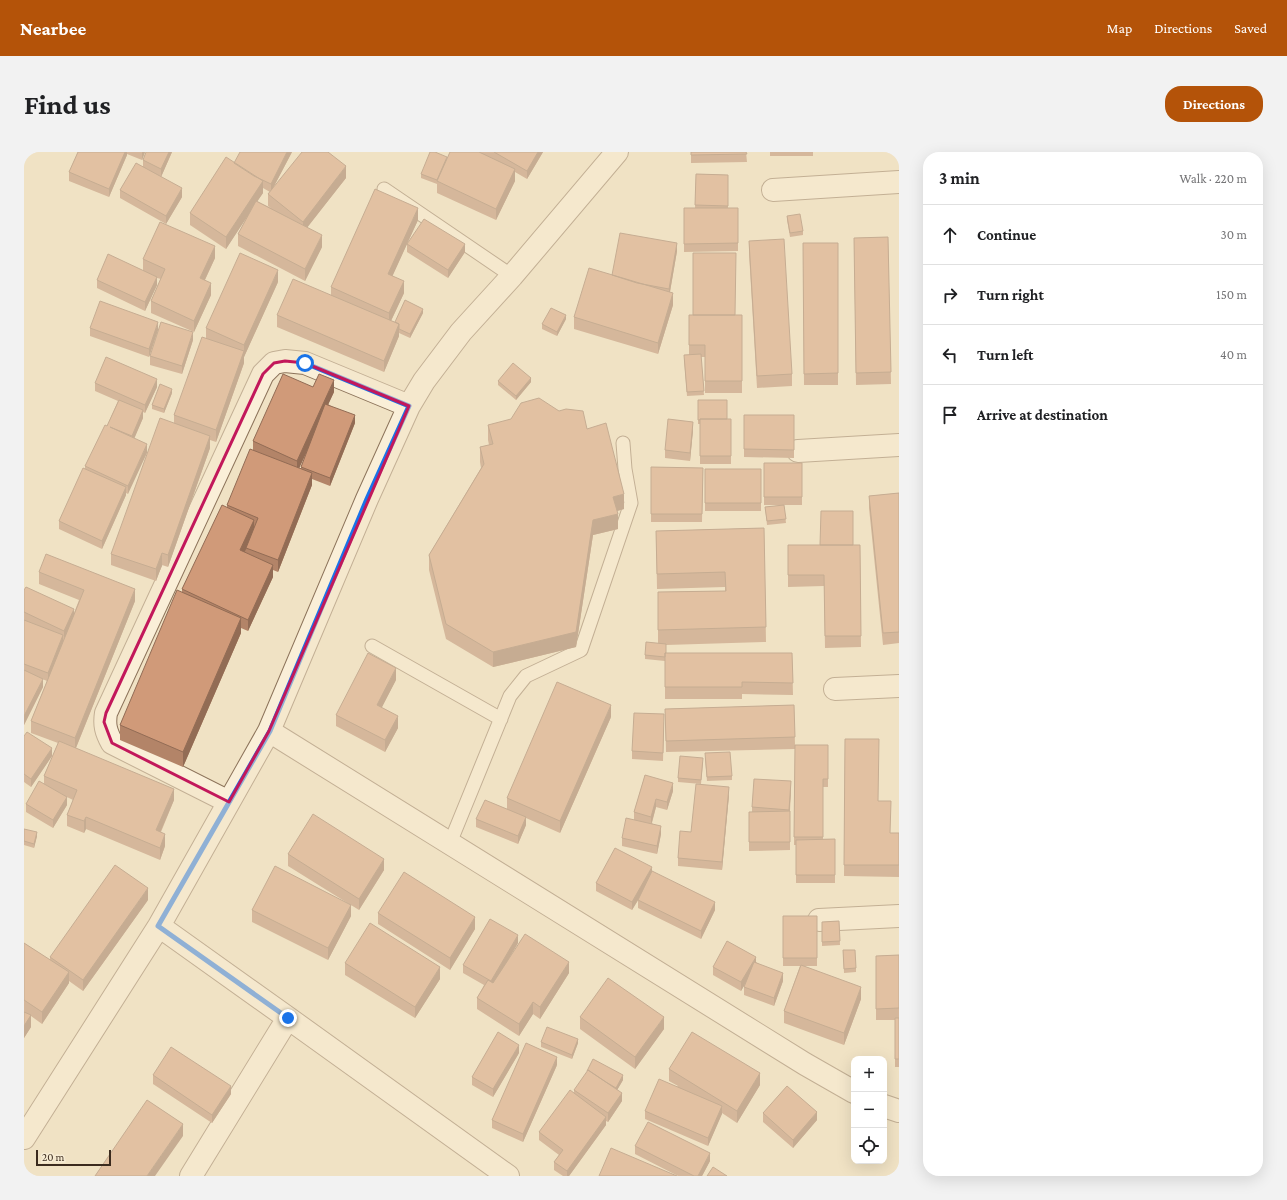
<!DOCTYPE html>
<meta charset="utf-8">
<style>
body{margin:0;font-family:"Crimson Pro",serif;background:#f2f2f2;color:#202124}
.controls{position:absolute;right:12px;bottom:12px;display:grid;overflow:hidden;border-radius:8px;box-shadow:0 4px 16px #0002}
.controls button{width:36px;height:36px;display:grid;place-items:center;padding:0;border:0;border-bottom:1px solid #e0e0e0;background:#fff;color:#202124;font:20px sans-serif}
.scale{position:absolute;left:12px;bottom:10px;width:75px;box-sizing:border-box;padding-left:4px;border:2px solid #3b2b1e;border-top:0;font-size:11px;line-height:14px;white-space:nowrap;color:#3b2b1e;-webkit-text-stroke:3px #f7ecd4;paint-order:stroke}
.stop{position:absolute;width:12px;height:12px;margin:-9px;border:3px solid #1a73e8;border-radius:50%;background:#fff}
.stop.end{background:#1a73e8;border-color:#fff;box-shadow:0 1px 4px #0008}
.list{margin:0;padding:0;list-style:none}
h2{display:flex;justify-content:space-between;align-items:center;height:52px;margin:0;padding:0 16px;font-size:17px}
h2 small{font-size:13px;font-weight:400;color:#757577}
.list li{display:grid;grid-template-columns:26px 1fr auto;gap:12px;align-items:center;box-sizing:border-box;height:60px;padding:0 16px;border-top:1px solid #e0e0e0}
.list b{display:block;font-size:15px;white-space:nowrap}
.list em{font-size:13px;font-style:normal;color:#757577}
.icon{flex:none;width:22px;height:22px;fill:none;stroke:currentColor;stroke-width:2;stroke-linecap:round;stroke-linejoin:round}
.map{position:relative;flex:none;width:875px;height:1024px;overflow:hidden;border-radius:16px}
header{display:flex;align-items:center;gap:24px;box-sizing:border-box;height:56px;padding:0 20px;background:#b45309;color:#fff}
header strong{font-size:19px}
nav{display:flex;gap:22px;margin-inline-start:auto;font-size:14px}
.intro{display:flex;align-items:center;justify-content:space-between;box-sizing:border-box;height:96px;padding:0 24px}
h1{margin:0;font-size:28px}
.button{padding:10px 18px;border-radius:16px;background:#b45309;color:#fff;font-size:14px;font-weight:700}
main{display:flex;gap:24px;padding:0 24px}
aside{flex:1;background:#fff;border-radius:16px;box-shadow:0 4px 16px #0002}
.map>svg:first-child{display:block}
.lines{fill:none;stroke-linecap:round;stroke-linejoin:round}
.service-casing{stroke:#8c735a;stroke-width:15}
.minor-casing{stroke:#8c735a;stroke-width:24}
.service{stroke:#faefd8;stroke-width:13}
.minor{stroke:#faefd8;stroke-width:22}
.wall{fill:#b38468;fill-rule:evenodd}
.shaded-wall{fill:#926c55}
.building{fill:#d09a79;stroke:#926c55}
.route{stroke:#1a73e8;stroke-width:5}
.marked{fill:none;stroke:#c2185b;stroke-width:3;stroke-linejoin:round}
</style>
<header>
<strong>Nearbee</strong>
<nav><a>Map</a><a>Directions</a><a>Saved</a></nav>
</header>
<div class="intro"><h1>Find us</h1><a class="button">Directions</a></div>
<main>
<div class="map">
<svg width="875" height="1024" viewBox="0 0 875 1024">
<rect width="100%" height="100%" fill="#f0e2c4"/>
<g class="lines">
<!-- service casing -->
<g class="service-casing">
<path id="service" d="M360 37 488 124
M348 494 477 567
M426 691 486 544 502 524 557 498 607 351 601 317 599 291"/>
</g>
<!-- minor casing -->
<g class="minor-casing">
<path id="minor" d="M749 38 875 30
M774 299 875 293
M811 537 875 534
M245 579 781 912 830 940
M205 650 88 591C82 580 80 573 82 561L239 222 250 211 261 209 281 211 385 254
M795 768 875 764
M135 774 264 866 484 1024
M860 954 875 959
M0 986 135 774 245 579 343 347 385 254 400 229 437 180 488 124 593 0
M167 1024 264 866"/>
</g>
<!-- service -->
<use href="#service" class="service"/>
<!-- minor -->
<use href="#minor" class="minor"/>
</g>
<!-- wall -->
<path class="wall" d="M54 0H121L118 8 103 2V3L85 45 45 29V20Z
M122 0H148L137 25 135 23 158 45 142 72 96 46V38L119 14V8Z
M268 0 249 36 322 26 283 75 298 95 281 129 214 94V82L225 61 202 97 166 73V61L210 11ZM239 36 246 40 244 42V54L247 56 233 49 239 41Z
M456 0H519L503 27 491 20V29L472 68 413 41V32L397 26V22L423 7Z
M667 0H722L723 10 667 11Z
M746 0H789V4H746Z
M672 22 704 23V56H714V99L660 100V56H671Z
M763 64 779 79V83L766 85 763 68Z
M394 68 368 124 380 141 367 169 371 170 399 161 386 186 375 181V184L360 220 253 175V163L307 143V135Z
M864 85 867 232 832 233 830 86Z
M725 89 768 222V234L733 236 725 101Z
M779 91H814V233H780Z
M383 92 441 100 424 126 383 100Z
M653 99 646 140 649 153 634 202 550 177V165L588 123Z
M191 106 181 128 187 143 170 180 127 161V149L137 127 133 126V133L121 159 73 136V128L119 119V107Z
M254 130 220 205V204V211L192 290 186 288V296L144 415 138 413 132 429 87 413V402L150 271V263L182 186V176Z
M665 163H718V241H681V205H677L680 243 663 244 660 207 665 203Z
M542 167 533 184 518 177V172Z
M66 176 134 178 125 205 66 184Z
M169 188 158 222 126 213V204Z
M474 229 507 230 492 248 474 233Z
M71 231 133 235 121 261 119 260V266L110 286 104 342 102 341V343L78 397 35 377V369L61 317V314L83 274 94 249 71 239Z
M289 235 310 240 304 252 331 271 306 334 288 327V333L254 420 249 418V425L224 479 217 476V481L159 615 96 588V573L158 441V437L203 356V353L229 298V289ZM285 295 277 315V317L275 316Z
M148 241 140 261 128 257V253Z
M674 248 703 267H707V312H676V272H674Z
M720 263H770V306L720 305Z
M464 273 563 277 600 357 593 359 594 377 569 383 552 495 469 515 422 487 405 418V403L457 316 456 310V295L465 293 464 288Z
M669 278 666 309 641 306V298Z
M740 311H778V353H760L762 371 743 373 741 355 759 353H740Z
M627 315 679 316 678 370H627Z
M681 317H737V359H681Z
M875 341V491L859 493 845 356V344Z
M740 376 742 490 642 493V501H768L769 543 718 542V547H641V509L621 507V503L634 491V440L701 439V435L633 437 632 379Z
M764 393H836L837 495 801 496 800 434 764 435Z
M15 420 111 449 52 596 150 648 137 680 141 694 136 708 62 677 60 681 43 674V663L49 648 43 645V653L29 676 2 660V652L20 632V624L34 591 7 581V569L23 529 16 526 19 535 0 573V438L50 461 55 448 15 432Z
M372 528 357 556 374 576 361 600 312 574V563Z
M770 553 771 593H804V635H799V687H811V731H772V693H770L771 597 642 600 641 557Z
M587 565 536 681 502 666V673L494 692 452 675V667L483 657V646Z
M640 570 639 609 608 607V599Z
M0 584 28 604 7 635 0 630Z
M821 587 854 649 866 681H875V725L820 724Z
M681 606 708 624V628L683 629Z
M679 610 677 632 654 630V626Z
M621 623 649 639 643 658 632 655 628 671 637 682 633 702 598 694V686L610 668V660Z
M767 637 766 659V698L725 699V660H728V655Z
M705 643 698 718 654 714V706L667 680Z
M0 677 13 684 10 696 0 693Z
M264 702 360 718 335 758 327 753V764L304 808 228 770V758L325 752 264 714Z
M628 721 691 758 677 787 614 756V748L615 747 608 758 572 739V731Z
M124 748 59 839 45 829V831L18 872 7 864V875L0 886V791L26 808V805Z
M354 761 451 777 426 818 354 772Z
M759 764H793V814H780L837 847 820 893 760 871V859L776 814H759Z
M815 769 816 793 798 794V770Z
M494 791 484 808 545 821 516 867 509 862 495 884 453 857V846L460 833 439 821V813Z
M819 798 832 816V820L820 821Z
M875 803V915H871V868H852V804Z
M732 810 759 829 750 854 720 843V835L722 830 717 839 689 823V815Z
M321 811 416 827 391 866 321 823Z
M556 865 640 877 611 917 556 877Z
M517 890 554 891 548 907 517 895Z
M495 901 469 945 448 933V925Z
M533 913 499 990 468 976V968Z
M645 917 736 933 713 971 698 961 684 994 621 967V959L654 934 645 929Z
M129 923 207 942 188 971 129 932Z
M599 928 593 938 598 949 584 970 582 969V973L545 1024H539L530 1018V1010L535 1003 515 988V980L550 941V938Z
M739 961 793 968 769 996 739 970Z
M611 994 686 1009 678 1024H654L611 1002Z"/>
<!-- shaded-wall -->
<path class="shaded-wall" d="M101 0H103V3L85 45V37Z
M118 0H121L118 8Z
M145 0H148L137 25V17Z
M263 0H268L247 40V32Z
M514 0H519L503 27V19Z
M322 14V26L279 81V70Z
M491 17V29L472 68V57Z
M239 29V41L202 97V85Z
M158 36V45L142 72V64Z
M394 56V68L364 134V122Z
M298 83V95L281 129V117Z
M653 91V99L645 145V137Z
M441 92V100L424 126V118Z
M191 94V106L176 138V126Z
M254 118V130L220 205V193Z
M133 125V133L121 159V150Z
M380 129V141L365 173V161Z
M187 131V143L170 180V169Z
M649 141V153L634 202V191Z
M399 157V161L386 186V182Z
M542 163V167L533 184V180Z
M134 170V178L125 205V197Z
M375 172V184L360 220V209Z
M169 180V188L158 222V214Z
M220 199V211L192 290V278Z
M507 226V230L492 248V244Z
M133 227V235L121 261V253Z
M310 228V240L273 321V309Z
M148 237V241L140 261V257Z
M119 258V266L108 292V284Z
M331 263V271L306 334V326Z
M669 270V278L666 309V301Z
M186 284V296L144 415V403Z
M123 292V301L104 342V334Z
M288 321V333L254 420V408Z
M102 335V343L78 397V389Z
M600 342V357L589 360V345Z
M594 362V377L569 383 552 495 469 515V500L569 368Z
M230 368V380L216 410V398Z
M138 401V413L132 429V417Z
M249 413V425L224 479V468Z
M111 437V449L51 598V586Z
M50 457V465L40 487V479Z
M217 466V481L159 615V600Z
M39 483V491L24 529V521Z
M372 516V528L353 565V553Z
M19 527V535L0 573V564Z
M587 553V565L536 681V669Z
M374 564V576L361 600V588Z
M28 596V604L7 635V627Z
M767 629V637L765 666V658Z
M649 631V639L643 658V650Z
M705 635V643L698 718V710Z
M150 637V648L132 690V678Z
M43 645V653L29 676V668Z
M632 647V655L627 673V665Z
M62 665V677L60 681V669Z
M502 665V673L494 692V684Z
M637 674V682L633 702V694Z
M13 680V684L10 696V692Z
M141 682V694L136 708V696Z
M360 707V718L335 758V747Z
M628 715V724L608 758V750Z
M124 736V748L59 839V828Z
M691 750V758L677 787V779Z
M327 753V764L304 808V796Z
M451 765V777L426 818V806Z
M494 783V791L467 837V829Z
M732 805V813L717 839V830Z
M545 810V821L516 867V855Z
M416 815V827L391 866V855Z
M45 820V831L18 872V860Z
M759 821V829L750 854V846Z
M837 835V847L820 893V881Z
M509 850V862L495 884V872Z
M7 863V875L0 886V874Z
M640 865V877L611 917V905Z
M554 887V891L548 907V903Z
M495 893V901L469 945V937Z
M533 905V913L499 990V982Z
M736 921V933L713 971V959Z
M599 923V928L592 940V936Z
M207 934V942L188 971V963Z
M598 941V949L584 970V961Z
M698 954V962L684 994V986Z
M793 960V968L769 996V988Z
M582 965V973L545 1024H543V1019Z
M159 972V984L131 1024H123Z
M686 1001V1009L678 1024H674Z"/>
<!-- building -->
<path class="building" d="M54 0H101L85 37 45 20Z
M122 0H145L137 17 119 8Z
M216 0H263L247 32 230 24 210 11Z
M278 0H304L322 14 279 70 244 42Z
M406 0H411L423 5 413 28 397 22Z
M426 0H455L491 17 472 57 413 29Z
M470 0H514L503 19Z
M667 0H722L723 2 667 3Z
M202 5 239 29 202 85 166 61Z
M112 11 158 36 142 64 96 38Z
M672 22 704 23V54L671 53Z
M351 37 394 56 364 122 380 129 365 161 307 135Z
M232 49 298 83 281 117 214 82Z
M660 56H714V91L660 92Z
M776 62 779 79 766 81 763 64Z
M400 67 441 92 424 118 383 92Z
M136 70 191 94 176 126 187 131 170 169 127 149 141 117 119 107Z
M596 81 653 91 645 137 613 131 588 123Z
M864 85 867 220 832 221 830 86Z
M760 87 768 222 733 224 725 89Z
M779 91H814V221L780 222Z
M216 101 254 118 220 193 182 176Z
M669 101H712L711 163H669Z
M84 102 133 125 121 150 73 128Z
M565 116 649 141 634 191 550 165Z
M269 127 375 172 360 209 253 163Z
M381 148 399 157 386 182 375 177V172L371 170Z
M76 149 134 170 125 197 66 176Z
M527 156 542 163 533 180 518 172Z
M665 163H718V229H681V193H665Z
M137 170 169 180 158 214 126 204Z
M178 185 220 199 192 278 150 263Z
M677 202 680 239 663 240 660 203Z
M82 205 133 227 121 253 71 231Z
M489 211 507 226 492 244 474 229Z
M259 222 289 235 295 222 310 228 273 309 229 289Z
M136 232 148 237 140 257 128 253Z
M515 246 535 259 542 257 559 259 563 277 582 271 600 342 589 345 594 362 569 368 552 480 469 500 422 472 405 403 460 312 456 295 469 292 464 273 487 267 497 251Z
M95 248 119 258 108 284 86 275 123 292 104 334 61 314 81 273 83 274Z
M674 248H703V267H676V268H674Z
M301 252 331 263 306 326 277 315Z
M720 263H770V298L720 297Z
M136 266 186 284 144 403 138 401 132 417 87 402Z
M644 267 669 270 666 301 641 298Z
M676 267H707V304H676Z
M226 297 288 321 254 408 222 396 234 366 203 353Z
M740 311H778V345H740Z
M627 315 679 316 678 362H627Z
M59 316 102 335 78 389 35 369Z
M681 317H737V351H681Z
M875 341V480L859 481 845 344Z
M198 353 230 368 216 398 249 413 224 468 158 437Z
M760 353 762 367 743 369 741 355Z
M797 359H829V393H796Z
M740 376 742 475 634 478V440L702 439 701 420 633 422 632 379Z
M764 393H836L837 484H801L800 423H764Z
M22 402 111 437 51 586 7 569 60 438 15 420Z
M2 435 50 457 40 479 0 460V438Z
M153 438 217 466 159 600 96 573Z
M0 468 39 483 24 521 0 512Z
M622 490 642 492V501H641V505L621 503Z
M344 501 372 516 353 553 374 564 361 588 312 563Z
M641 501H768L769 531 718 530V535H641Z
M0 518 19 527 0 564Z
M533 530 587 553 536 669 483 646Z
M770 553 771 585 642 589 641 557Z
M610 561 640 562 639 601 608 599Z
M3 580 28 596 7 627 0 622V584Z
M821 587H855L854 649H867L866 681H875V713H820Z
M35 589 150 637 132 678 141 682 136 696 62 665 60 669 43 663 53 638 20 624Z
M771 593H804V627H799V685H770Z
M706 600 708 624 683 625 681 601Z
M656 604 679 606 677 628 654 626Z
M621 623 649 631 643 650 632 647 627 665 610 660Z
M730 627 767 629 765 658 728 655Z
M15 629 43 645 29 668 2 652Z
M672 632 705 635 698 710 654 706 656 679 667 680Z
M461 648 502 665 494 684 452 667Z
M766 659V690H725V660Z
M289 662 360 707 335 747 264 702Z
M602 666 637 674 633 694 598 686Z
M0 677 13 680 10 692 0 689Z
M811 687V723H772V688Z
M591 696 628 715 608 750 572 731Z
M91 713 124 736 59 828 26 805Z
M251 714 327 753 304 796 228 758Z
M628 719 691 750 677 779 614 748Z
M380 720 451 765 426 806 354 761Z
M759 764H793V806H759Z
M466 767 494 783 467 829 439 813Z
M815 769 816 789 798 790V770Z
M346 771 416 815 391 855 321 811Z
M501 782 545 810 516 855 509 850 495 872 453 846 464 828 469 831Z
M703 789 732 805 717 830 689 815Z
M0 791 45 820 18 860 0 848Z
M819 798H831L832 816 820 817Z
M875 803V856L852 857V804Z
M730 810 759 821 750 846 720 835Z
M777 813 837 835 820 881 760 859Z
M584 826 640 865 611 905 556 865Z
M0 860 7 863 0 874Z
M871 866H875V907H871Z
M523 875 554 887 548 903 517 890Z
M474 880 495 893 469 937 448 925Z
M668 880 736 921 713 959 645 917Z
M502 891 533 905 499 982 468 968Z
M147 895 207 934 188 963 129 923Z
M569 907 599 923 592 936 582 930 564 918 563 919Z
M564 918 598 941 584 961 550 938Z
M635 927 698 954 684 986 621 959Z
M763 934 793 960 769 988 739 961Z
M546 938 582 965 543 1019 530 1010 539 998 515 980Z
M123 948 159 972 123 1024H71Z
M624 970 686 1001 674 1024H670L611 994Z
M587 996 653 1024H575Z
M689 1015 703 1024H683Z"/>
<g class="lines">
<!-- route -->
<path class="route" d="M264 866 134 774 246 579 343 347 385 254 281 211"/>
</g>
<!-- marked area -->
<path d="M0 0H875V1024H0ZM261 209 281 211 385 254 245 579 205 650 88 591 80 570 82 561 239 222 250 211Z" fill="#f0e2c4" fill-opacity=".55" fill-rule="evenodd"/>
<path class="marked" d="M261 209 281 211 385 254 245 579 205 650 88 591 80 570 82 561 239 222 250 211Z"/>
</svg>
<div class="controls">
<button>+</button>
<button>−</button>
<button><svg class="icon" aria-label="locate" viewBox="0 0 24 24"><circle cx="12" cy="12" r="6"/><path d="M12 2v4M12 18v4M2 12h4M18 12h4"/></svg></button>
</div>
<div class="scale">20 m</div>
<div class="stop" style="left:281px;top:211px"></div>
<div class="stop end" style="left:264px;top:866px"></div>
</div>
<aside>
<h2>3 min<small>Walk · 220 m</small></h2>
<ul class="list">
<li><svg class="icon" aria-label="ahead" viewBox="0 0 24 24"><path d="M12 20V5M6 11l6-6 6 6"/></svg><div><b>Continue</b></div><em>30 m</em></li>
<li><svg class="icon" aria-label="right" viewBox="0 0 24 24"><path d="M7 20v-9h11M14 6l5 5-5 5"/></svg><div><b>Turn right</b></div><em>150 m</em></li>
<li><svg class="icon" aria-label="left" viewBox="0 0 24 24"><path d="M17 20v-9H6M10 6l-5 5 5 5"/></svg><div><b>Turn left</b></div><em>40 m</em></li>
<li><svg class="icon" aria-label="arrive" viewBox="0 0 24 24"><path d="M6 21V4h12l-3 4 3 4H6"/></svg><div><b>Arrive at destination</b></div></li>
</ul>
</aside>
</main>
